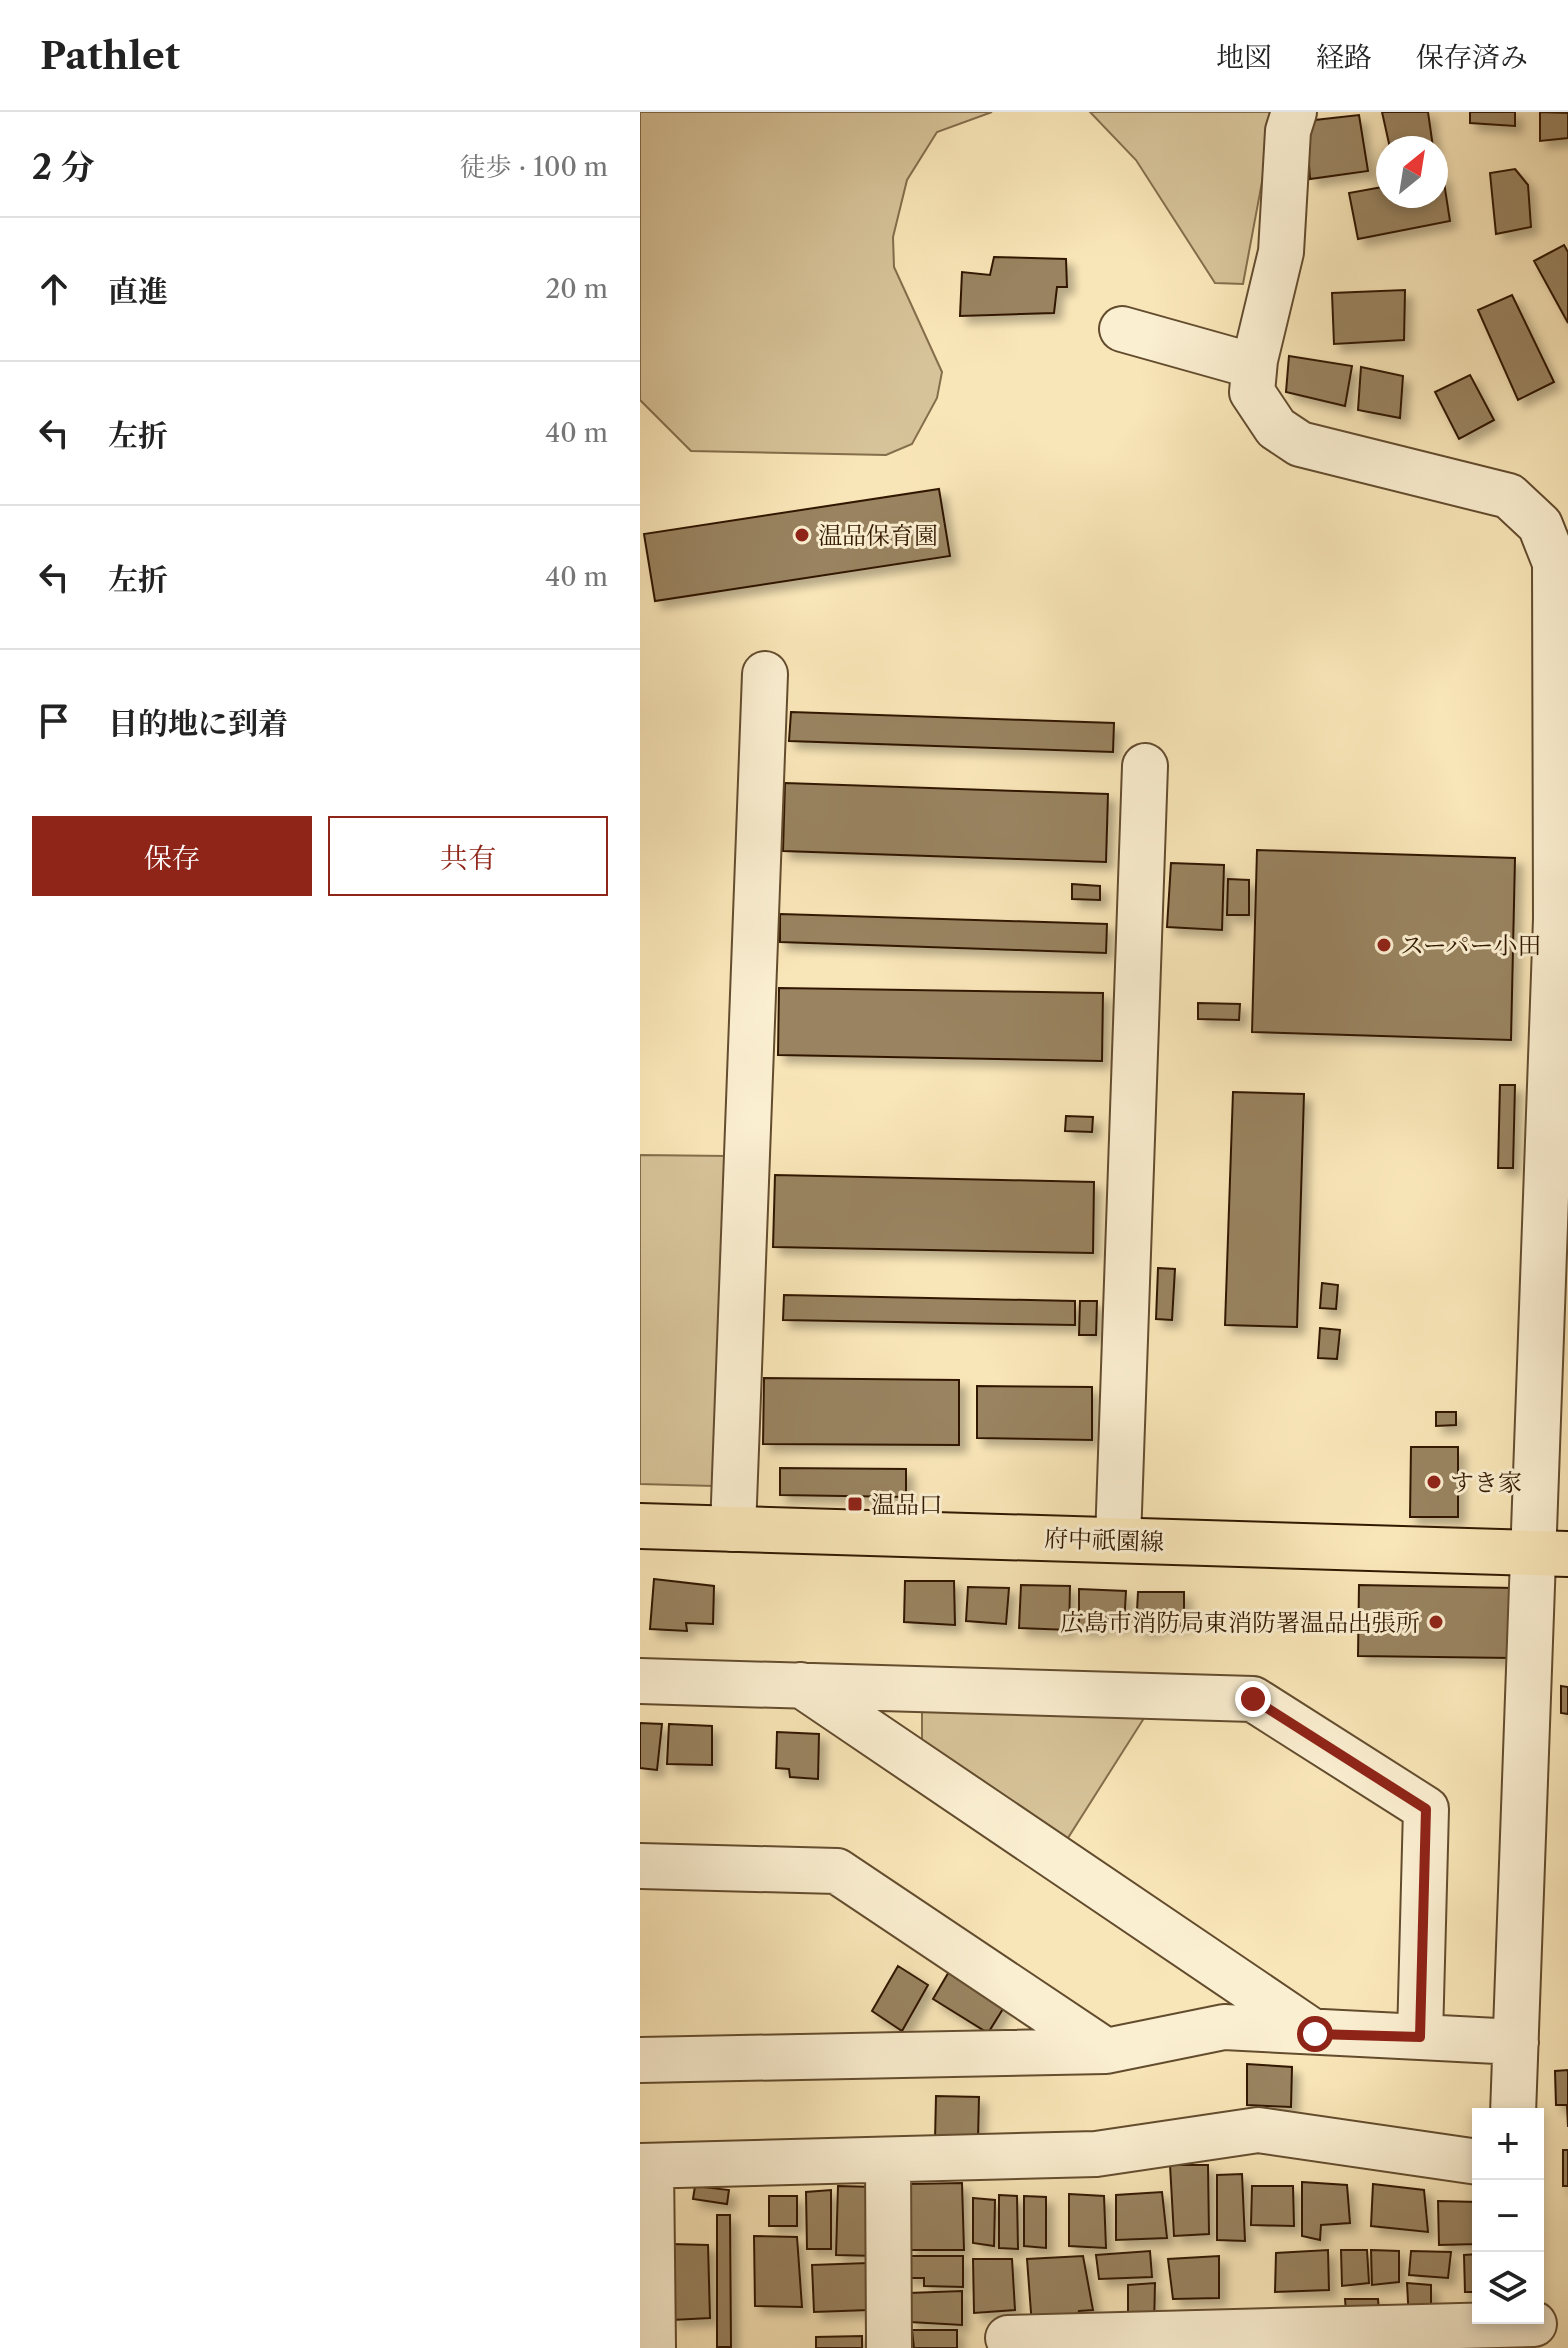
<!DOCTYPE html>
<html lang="ja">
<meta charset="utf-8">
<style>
body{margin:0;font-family:"Libre Caslon Text","Noto Serif JP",serif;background:#f2f2f2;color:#222}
.controls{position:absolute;right:24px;bottom:24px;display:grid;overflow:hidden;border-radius:0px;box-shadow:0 4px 12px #0003}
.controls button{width:72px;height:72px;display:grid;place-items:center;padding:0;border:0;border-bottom:2px solid #e0e0e0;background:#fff;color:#222;font:40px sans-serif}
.compass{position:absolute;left:736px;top:24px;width:72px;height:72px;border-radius:50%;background:#fff;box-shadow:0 4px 12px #0003;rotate:30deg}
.stop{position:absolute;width:24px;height:24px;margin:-18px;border:6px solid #8f2418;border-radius:50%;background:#fff}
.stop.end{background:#8f2418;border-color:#fff;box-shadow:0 2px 8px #0008}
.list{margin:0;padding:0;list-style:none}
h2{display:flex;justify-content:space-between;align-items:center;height:104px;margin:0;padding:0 32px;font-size:34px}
h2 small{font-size:26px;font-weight:400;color:#767676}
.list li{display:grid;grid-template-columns:52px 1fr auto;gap:24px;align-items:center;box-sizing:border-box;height:144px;padding:0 32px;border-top:2px solid #e0e0e0}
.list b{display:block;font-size:30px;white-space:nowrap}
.list em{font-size:26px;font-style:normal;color:#767676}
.actions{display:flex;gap:16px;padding:24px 32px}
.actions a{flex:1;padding:18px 0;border:2px solid #8f2418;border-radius:0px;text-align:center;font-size:28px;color:#8f2418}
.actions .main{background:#8f2418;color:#fff}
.icon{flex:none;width:44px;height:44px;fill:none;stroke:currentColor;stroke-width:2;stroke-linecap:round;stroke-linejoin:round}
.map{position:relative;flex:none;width:928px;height:2236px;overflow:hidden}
header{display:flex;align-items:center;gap:48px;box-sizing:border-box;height:112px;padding:0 40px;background:#fff;border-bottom:2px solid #e0e0e0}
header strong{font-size:38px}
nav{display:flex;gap:44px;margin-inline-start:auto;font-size:28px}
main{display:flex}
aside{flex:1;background:#fff}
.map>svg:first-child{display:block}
.green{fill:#d7c399;stroke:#846e4c;stroke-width:2}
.building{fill:#998360;stroke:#311800;stroke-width:2;filter:url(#shadow)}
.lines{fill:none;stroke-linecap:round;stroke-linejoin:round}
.minor-casing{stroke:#634c2e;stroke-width:48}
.major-casing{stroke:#311800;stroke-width:48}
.minor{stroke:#fbefd1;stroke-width:44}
.major{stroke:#f9e6b8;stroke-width:44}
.route{stroke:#8f2418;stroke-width:10}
.poi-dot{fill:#8f2418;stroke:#fbefd1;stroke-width:3}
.labels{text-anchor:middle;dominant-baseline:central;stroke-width:6;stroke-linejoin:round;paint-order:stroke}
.poi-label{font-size:24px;fill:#311800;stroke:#fbefd1;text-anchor:start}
.street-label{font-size:24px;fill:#311800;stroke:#fbefd1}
</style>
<header>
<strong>Pathlet</strong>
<nav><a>地図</a><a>経路</a><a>保存済み</a></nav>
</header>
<main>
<aside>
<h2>2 分<small>徒歩 · 100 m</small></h2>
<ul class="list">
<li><svg class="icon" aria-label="ahead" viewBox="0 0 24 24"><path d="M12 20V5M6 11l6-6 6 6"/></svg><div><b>直進</b></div><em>20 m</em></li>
<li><svg class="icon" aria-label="left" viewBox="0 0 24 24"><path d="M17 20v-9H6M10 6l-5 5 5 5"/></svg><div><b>左折</b></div><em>40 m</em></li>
<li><svg class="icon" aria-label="left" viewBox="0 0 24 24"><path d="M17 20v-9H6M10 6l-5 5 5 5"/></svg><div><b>左折</b></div><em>40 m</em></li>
<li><svg class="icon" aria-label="arrive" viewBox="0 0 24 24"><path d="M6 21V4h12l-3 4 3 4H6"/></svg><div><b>目的地に到着</b></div></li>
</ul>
<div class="actions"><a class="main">保存</a><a>共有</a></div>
</aside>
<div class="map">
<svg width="928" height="2236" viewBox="0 0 928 2236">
<defs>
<filter id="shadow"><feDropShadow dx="7" dy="7" stdDeviation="4" flood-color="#0004"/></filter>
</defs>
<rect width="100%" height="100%" fill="#f9e6b8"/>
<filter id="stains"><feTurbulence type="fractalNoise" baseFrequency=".0025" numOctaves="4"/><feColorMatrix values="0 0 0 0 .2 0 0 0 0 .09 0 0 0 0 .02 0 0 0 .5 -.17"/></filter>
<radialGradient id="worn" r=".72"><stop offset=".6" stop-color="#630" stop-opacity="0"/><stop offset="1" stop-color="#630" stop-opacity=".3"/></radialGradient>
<!-- green -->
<path class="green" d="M0 0H352L297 20 267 68 253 125 254 155 302 260 297 286 272 332 246 343 51 339 0 288Z
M450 0H635L603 172 575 171 496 48Z
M0 1043 88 1044 74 1374 0 1372Z
M282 1595 506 1603 426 1729 282 1637Z"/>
<!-- building -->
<path class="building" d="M742 0H788L793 35 750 36Z
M830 0H875V14L830 11Z
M900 0 928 1V26L900 29Z
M719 3 728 59 670 67 666 9Z
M875 57 888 73 891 115 856 122 850 61Z
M803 64 810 109 718 127 709 81 748 74V84H796V65Z
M924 133 928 140V211L894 149Z
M354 145 426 147 427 175H417L414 201 320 204 322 160 350 163Z
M765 178 764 228 694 232 692 181Z
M872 183 914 270 878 288 838 198Z
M649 244 712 254 705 294 646 280Z
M721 255 763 264 760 306 718 298Z
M830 263 854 308 819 327 795 280Z
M299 377 310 444 15 489 4 422Z
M151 600 474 611 473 640 149 629Z
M145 671 468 682 466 750 143 739Z
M617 738 875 746 871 928 612 920Z
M531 751 584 753 582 818 527 815Z
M588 767 609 768V803H587Z
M432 772 460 774V788L432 787Z
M140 802 467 812 466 841 140 830Z
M139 876 463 881 462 949 138 943Z
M558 891 600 892 599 908 558 907Z
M860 973H875L873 1056H858Z
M593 980 664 982 657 1215 585 1213Z
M426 1004 453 1005 452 1020 425 1019Z
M135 1063 454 1070 453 1141 133 1135Z
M518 1156 535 1157 532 1208 516 1207Z
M682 1171 698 1173 696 1197 680 1196Z
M144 1183 435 1189V1213L143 1208Z
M440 1189H457L456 1223H439Z
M680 1216 700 1218 697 1247 678 1246Z
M124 1266 319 1268V1333L123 1332Z
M337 1274 452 1275V1328L337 1326Z
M796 1300H816V1313L796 1314Z
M771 1335H818V1405H770Z
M140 1356 266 1357V1385L140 1383Z
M14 1467 74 1474 73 1512 46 1511 47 1519 10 1517Z
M265 1469H314L315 1513 264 1510Z
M381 1473 430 1474 429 1518 379 1516Z
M719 1473 874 1476 873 1546 718 1544Z
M328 1475 369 1476 366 1512 326 1509Z
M439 1477 486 1479 484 1513H459V1517H439Z
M498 1480H544V1514L516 1512V1518L496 1517Z
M921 1574 928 1575V1602L921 1601Z
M0 1611 22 1612 17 1658 0 1656Z
M29 1612 72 1614V1653L27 1652Z
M137 1620 179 1622 178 1667 150 1665 149 1657 136 1656Z
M258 1854 288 1873 262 1919 232 1899Z
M310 1858 366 1892 348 1921 293 1887Z
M607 1952 652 1955 651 1995 607 1993Z
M928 1958V2015L927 1993H916L915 1959Z
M296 1984 339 1985 338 2028H295Z
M923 2038H928V2074H923Z
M530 2053H568L569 2122 534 2124Z
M602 2062 605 2129 577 2128V2063Z
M662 2070 707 2073 710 2111 681 2113 680 2128 662 2124Z
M322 2071 324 2138H269V2072Z
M733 2072 784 2078 788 2120 731 2114Z
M55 2074 89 2078 87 2092 53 2087Z
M198 2074 236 2075 237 2144 196 2143Z
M612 2074H653L654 2114 611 2113Z
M191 2078V2137H167L166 2080Z
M522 2080 527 2126 476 2128V2083Z
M429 2082 464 2084 466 2136 429 2134Z
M359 2083 377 2084 378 2137 359 2136Z
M129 2084H157V2114H129Z
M384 2084 406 2085V2136L384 2134Z
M333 2086 355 2088 354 2134 333 2131Z
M798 2089 838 2090V2132L799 2133Z
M77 2103H90L91 2235H77Z
M114 2124 157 2125 162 2195 115 2194Z
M31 2132 68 2133 70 2206 32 2208Z
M688 2138 689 2178 635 2180 636 2141Z
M701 2138H727L729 2171 702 2174Z
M731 2138 759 2139V2170L732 2173Z
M510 2139 512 2165 459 2167 456 2143Z
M771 2139 811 2140 808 2166 769 2163Z
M838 2142V2180H825L824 2143Z
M265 2144H323V2175L284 2174V2166H265Z
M443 2144 453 2198 439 2199 434 2214H392L387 2147Z
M579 2144V2186L533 2187 528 2147Z
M333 2147H372L375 2198 334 2201Z
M228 2151 229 2198 174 2200 172 2153Z
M515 2171 514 2214H488V2173Z
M767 2171 791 2173V2208H769Z
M322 2179V2213L270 2210 269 2181Z
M705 2187H738L740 2212H707Z
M272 2218H317V2236H274Z
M222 2224V2236H176V2225Z"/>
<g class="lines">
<!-- minor casing -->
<g class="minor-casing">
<path id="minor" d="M654 0 648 19 641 140 615 248 612 280 636 316 660 332 869 384 900 413 915 451 916 807 873 2002
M482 217 614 254
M93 1417 125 562
M478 1428 505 654
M0 1569 613 1587 786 1697 780 1925 876 1930
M161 1573 672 1919
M0 1754 197 1759 466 1939
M0 1948 466 1939 584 1915 780 1925
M248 2048 249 2236
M0 2054 456 2042 618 2018 838 2050
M11 2054 13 2236
M368 2226 894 2212"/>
</g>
<!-- major casing -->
<g class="major-casing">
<path id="major" d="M0 1414 928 1442"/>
</g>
<!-- minor -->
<use href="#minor" class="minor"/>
<!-- major -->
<use href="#major" class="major"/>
</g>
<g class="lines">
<!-- route -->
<path class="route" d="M613 1587 786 1697 780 1925 675 1922"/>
</g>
<!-- markers -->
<g class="poi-dot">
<circle cx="162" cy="423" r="8"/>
<circle cx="744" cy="833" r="8"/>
<circle cx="794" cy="1370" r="8"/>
<rect x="207" y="1384" width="16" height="16" rx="4"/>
<circle cx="796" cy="1510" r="8"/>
</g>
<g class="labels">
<!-- poi labels -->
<g class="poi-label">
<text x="178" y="423">温品保育園</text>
<text x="760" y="833">スーパー小田</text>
<text x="810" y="1370">すき家</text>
<text x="231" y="1392">温品口</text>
<text x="780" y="1510" text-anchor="end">広島市消防局東消防署温品出張所</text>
</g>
<!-- street labels -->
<g class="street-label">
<text transform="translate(464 1428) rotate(2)">府中祇園線</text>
</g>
</g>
<rect width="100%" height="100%" filter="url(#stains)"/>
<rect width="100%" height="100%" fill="url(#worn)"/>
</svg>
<div class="controls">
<button>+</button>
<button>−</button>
<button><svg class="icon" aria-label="layers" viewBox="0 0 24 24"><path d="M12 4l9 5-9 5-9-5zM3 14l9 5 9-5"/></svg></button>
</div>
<svg class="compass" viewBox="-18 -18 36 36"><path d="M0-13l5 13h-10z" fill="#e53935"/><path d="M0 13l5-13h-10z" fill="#767676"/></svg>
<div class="stop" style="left:675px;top:1922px"></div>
<div class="stop end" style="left:613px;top:1587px"></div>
</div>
</main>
